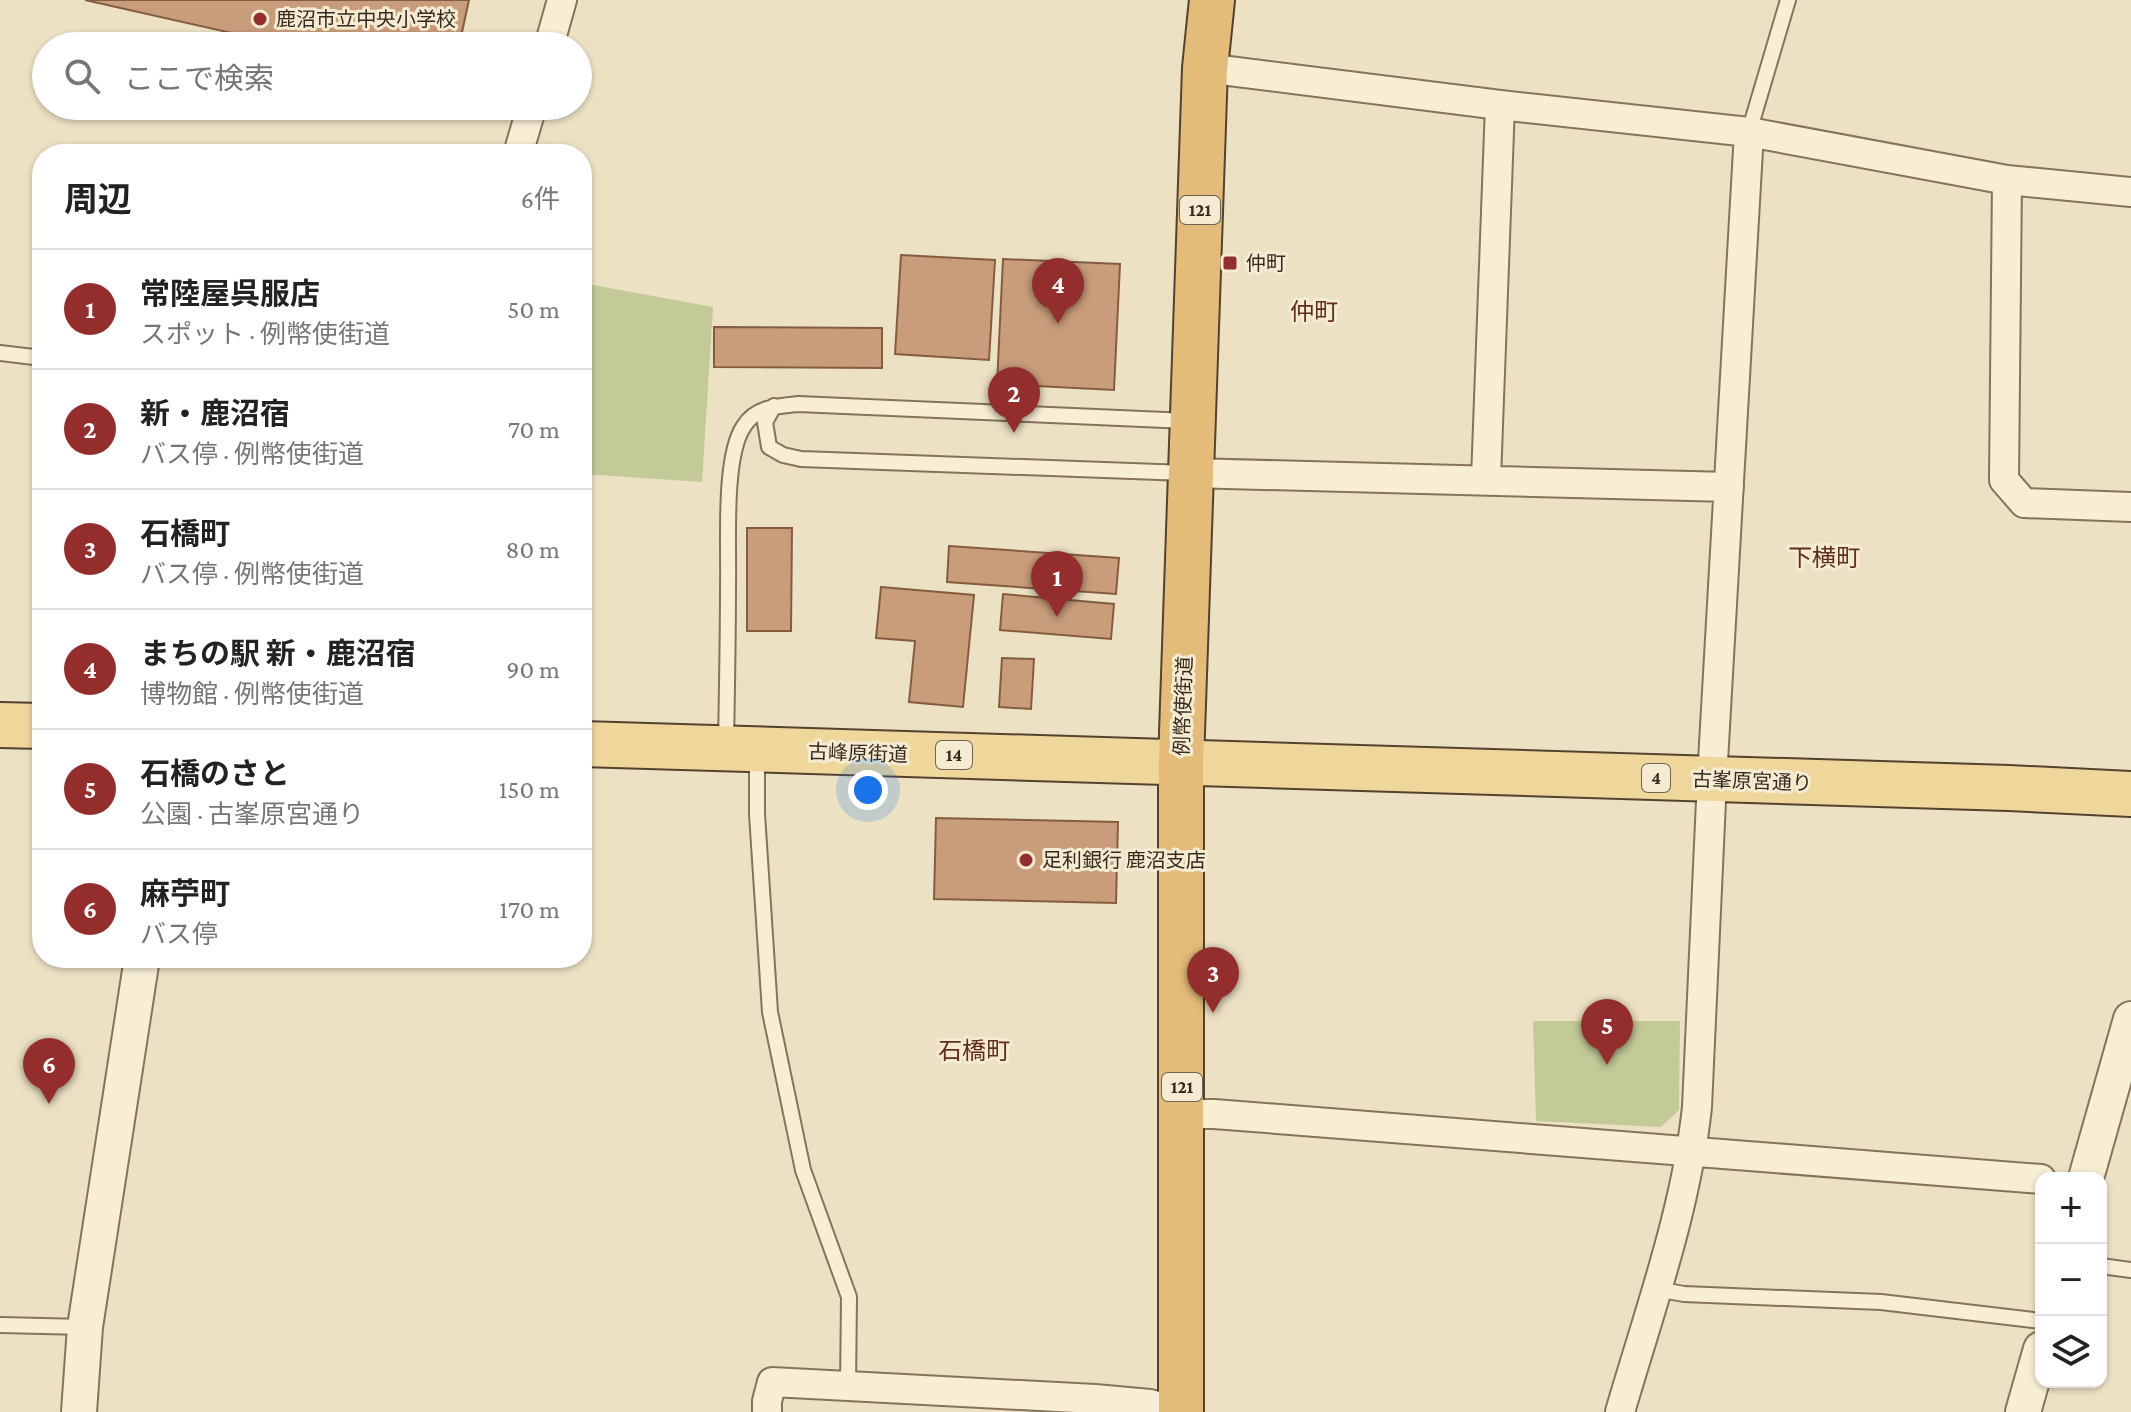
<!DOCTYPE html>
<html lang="ja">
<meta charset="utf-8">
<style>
body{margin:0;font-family:"Crimson Pro","Noto Sans JP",serif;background:#f2f2f2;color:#222}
.controls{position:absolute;right:24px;bottom:24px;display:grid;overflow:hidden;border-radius:16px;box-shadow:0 2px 6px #0004}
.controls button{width:72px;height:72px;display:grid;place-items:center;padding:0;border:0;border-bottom:2px solid #e0e0e0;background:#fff;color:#222;font:40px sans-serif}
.you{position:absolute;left:868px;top:790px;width:28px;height:28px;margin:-20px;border:6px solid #fff;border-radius:50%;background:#1a73e8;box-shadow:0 0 0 12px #1a73e833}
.badge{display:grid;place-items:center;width:52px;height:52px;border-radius:50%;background:#932e2c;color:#fff;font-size:26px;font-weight:700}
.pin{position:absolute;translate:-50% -66px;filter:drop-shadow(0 2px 4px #0008)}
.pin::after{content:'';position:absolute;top:42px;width:28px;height:24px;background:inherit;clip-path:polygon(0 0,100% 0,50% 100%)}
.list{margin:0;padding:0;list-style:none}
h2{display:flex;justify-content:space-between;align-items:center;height:104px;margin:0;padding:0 32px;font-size:34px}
h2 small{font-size:26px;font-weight:400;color:#767676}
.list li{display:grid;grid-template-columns:52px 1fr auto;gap:24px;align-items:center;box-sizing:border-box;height:120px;padding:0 32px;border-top:2px solid #e0e0e0}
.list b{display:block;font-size:30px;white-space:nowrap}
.list p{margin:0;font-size:26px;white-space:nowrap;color:#767676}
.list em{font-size:26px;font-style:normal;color:#767676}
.icon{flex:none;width:44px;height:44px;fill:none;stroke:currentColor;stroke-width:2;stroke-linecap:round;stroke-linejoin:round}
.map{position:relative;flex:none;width:2131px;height:1412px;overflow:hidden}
.search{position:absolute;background:#fff;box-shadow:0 2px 6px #0004;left:32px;top:32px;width:560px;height:88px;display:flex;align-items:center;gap:20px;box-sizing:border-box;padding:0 28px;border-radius:44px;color:#767676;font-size:30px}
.panel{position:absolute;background:#fff;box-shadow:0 2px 6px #0004;left:32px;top:144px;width:560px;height:824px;border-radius:32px}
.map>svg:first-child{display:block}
.green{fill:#c3ca97}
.building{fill:#c99d7a;stroke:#845d41;stroke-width:2}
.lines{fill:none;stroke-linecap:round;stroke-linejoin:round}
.service-casing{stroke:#86735a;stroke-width:18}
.minor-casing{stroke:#86735a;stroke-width:32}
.tertiary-casing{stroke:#86735a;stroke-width:38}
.primary-casing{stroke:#54412f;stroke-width:48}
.trunk-casing{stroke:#54412f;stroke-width:48}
.service{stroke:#f8eed6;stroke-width:14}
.minor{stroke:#f8eed6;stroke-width:28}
.tertiary{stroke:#f8eed6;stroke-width:34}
.primary{stroke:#efd79c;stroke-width:44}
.trunk{stroke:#e4bc79;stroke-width:44}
.poi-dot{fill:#932e2c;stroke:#f4ebd2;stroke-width:3}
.labels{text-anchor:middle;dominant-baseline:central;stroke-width:6;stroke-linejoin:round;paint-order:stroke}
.shield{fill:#f4ebd2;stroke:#6f6454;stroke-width:2}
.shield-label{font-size:18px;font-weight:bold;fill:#362a1e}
.poi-label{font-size:20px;fill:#362a1e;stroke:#f4ebd2;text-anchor:start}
.street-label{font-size:20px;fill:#362a1e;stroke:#f4ebd2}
.quarter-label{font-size:24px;fill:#622e1f;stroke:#f4ebd2}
</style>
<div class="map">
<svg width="2131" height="1412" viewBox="0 0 2131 1412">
<rect width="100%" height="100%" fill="#ece1c3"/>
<!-- green -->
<path class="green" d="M582 283 713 307 702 482 582 474Z
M1533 1021H1680L1679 1110 1661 1127 1536 1121Z"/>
<!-- building -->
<path class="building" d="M85 0H469L459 46H289Z
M901 255 995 260 989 360 895 354Z
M1003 259 1120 264 1114 390 997 384Z
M714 327 882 328V368L714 367Z
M747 528H792L791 631H747Z
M949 546 1119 558 1116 594 947 582Z
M881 587 974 595 963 707 909 702 915 641 876 638Z
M1003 594 1114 604 1111 639 1000 630Z
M1002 658 1034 659 1031 709 999 707Z
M936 818 1118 822 1116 903 934 899Z"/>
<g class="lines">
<!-- service casing -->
<g class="service-casing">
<path id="service" d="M1749 132 1788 0
M0 353 42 358
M774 406 765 422 769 447 783 455 801 459 1186 473
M726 743C727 690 728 637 728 584 729 545 723 456 744 426 756 407 778 406 798 404L1188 421
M757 754V814L770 1012 803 1170 849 1297 848 1387
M2101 1266 2131 1270
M1656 1289 1684 1294 1881 1302 2041 1321
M0 1325 85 1327"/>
</g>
<!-- minor casing -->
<g class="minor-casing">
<path id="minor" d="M549 46 562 0
M1205 68 1500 105 1749 132 2007 180 2131 192
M518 154 532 106
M2007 180 2004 480 2024 503 2131 507
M1190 473 1729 487
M1486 479 1500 105
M1182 1114H1214L2041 1179
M767 1412V1401L772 1382 1095 1399 1150 1404 1180 1412
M1620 1412C1649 1312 1686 1211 1697 1107L1712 779 1749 132"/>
</g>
<!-- tertiary casing -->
<g class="tertiary-casing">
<path id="tertiary" d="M2086 1178 2131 1019
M79 1412 85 1327 142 958
M2023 1412 2041 1349"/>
</g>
<!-- primary casing -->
<g class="primary-casing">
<path id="primary" d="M0 725 42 726
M582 744 2009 788 2131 794"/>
</g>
<!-- trunk casing -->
<g class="trunk-casing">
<path id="trunk" d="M1181 1412V762L1205 68 1212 0"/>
</g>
<!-- service -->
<use href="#service" class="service"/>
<!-- minor -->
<use href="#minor" class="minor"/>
<!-- tertiary -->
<use href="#tertiary" class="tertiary"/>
<!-- primary -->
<use href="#primary" class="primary"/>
<!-- trunk -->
<use href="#trunk" class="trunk"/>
</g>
<!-- markers -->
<g class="poi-dot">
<circle cx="260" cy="19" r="8"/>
<rect x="1222" y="255" width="16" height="16" rx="4"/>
<circle cx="1026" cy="860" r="8"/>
</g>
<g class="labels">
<!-- shield labels -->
<g class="shield">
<rect x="1180" y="196" width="40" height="28" rx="6"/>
<rect x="936" y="741" width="36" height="28" rx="6"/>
<rect x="1642" y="764" width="28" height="28" rx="6"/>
<rect x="1162" y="1073" width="40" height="28" rx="6"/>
</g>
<g class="shield-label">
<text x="1200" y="210">121</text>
<text x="954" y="755">14</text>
<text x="1656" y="778">4</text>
<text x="1182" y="1087">121</text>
</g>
<!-- poi labels -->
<g class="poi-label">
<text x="276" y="19">鹿沼市立中央小学校</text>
<text x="1246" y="263">仲町</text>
<text x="1042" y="860">足利銀行 鹿沼支店</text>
</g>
<!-- street labels -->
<g class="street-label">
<text transform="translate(1183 706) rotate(-88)">例幣使街道</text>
<text transform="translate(858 753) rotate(2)">古峰原街道</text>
<text transform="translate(1752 781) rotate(2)">古峯原宮通り</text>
</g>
<!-- quarter labels -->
<g class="quarter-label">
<text x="1314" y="311">仲町</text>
<text x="1824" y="557">下横町</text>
<text x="974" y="1050">石橋町</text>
</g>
</g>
</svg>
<div class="controls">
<button>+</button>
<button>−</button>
<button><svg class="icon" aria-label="layers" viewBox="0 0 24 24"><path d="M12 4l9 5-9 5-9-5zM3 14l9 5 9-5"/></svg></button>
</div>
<div class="you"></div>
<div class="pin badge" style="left:1057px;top:617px">1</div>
<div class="pin badge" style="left:1014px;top:433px">2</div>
<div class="pin badge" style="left:1213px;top:1013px">3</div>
<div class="pin badge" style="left:1058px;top:324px">4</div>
<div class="pin badge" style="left:1607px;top:1065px">5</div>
<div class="pin badge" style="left:49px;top:1104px">6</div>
<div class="search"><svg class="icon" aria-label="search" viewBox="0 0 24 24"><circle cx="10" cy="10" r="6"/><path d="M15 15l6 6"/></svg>ここで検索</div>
<section class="panel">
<h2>周辺<small>6件</small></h2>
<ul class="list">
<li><span class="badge">1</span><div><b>常陸屋呉服店</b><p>スポット · 例幣使街道</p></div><em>50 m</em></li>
<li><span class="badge">2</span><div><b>新・鹿沼宿</b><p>バス停 · 例幣使街道</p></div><em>70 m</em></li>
<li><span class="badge">3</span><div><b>石橋町</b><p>バス停 · 例幣使街道</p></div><em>80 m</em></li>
<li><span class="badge">4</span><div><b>まちの駅 新・鹿沼宿</b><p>博物館 · 例幣使街道</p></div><em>90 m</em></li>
<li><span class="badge">5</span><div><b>石橋のさと</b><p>公園 · 古峯原宮通り</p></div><em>150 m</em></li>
<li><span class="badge">6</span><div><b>麻苧町</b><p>バス停</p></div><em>170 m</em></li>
</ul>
</section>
</div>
